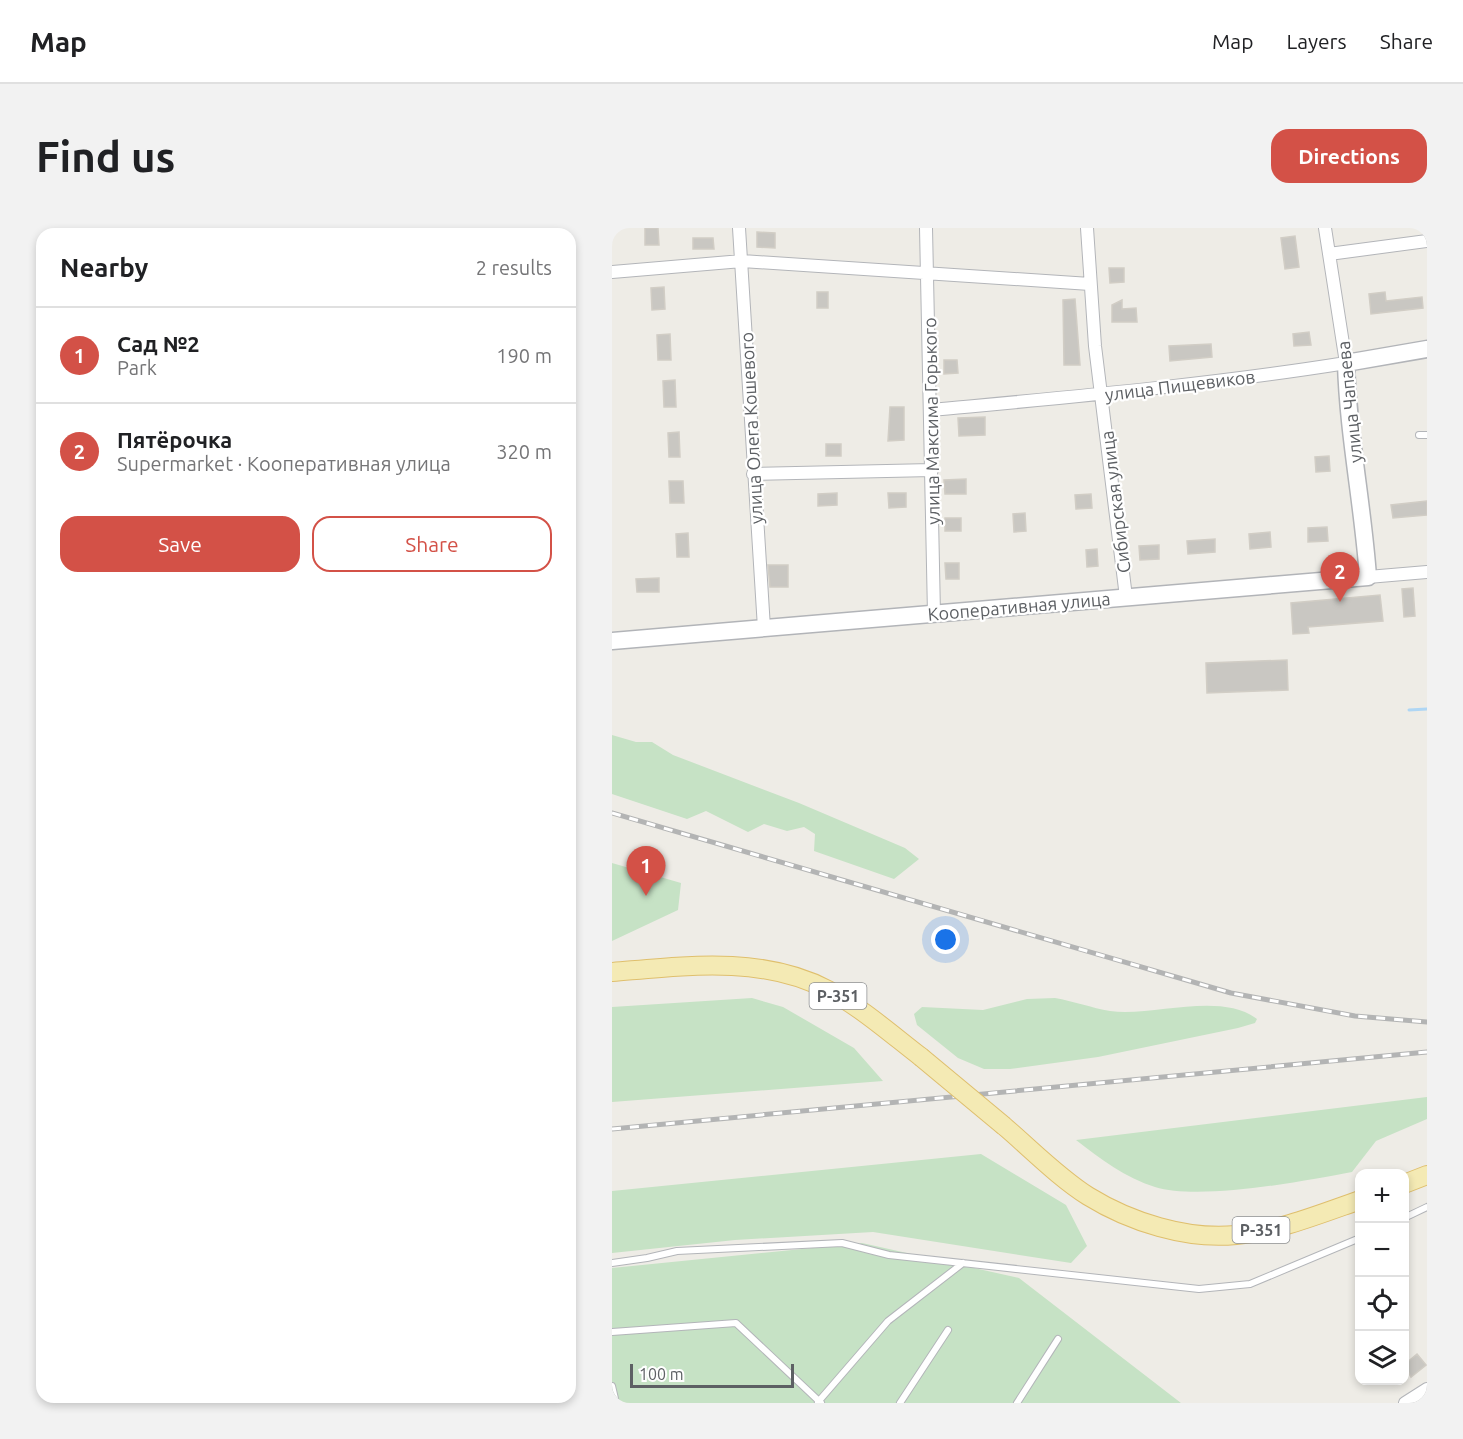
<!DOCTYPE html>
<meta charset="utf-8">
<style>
body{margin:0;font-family:Ubuntu,sans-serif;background:#f2f2f2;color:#202124}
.controls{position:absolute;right:18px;bottom:18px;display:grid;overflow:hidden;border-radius:12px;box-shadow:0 3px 9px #0003}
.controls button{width:54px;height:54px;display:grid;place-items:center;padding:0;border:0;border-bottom:2px solid #e0e0e0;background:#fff;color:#202124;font:30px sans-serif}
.scale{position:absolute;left:18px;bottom:15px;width:164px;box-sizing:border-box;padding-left:6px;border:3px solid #5d6064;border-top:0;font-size:16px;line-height:21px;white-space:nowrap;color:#5d6064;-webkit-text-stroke:4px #fff;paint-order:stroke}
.you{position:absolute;left:334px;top:712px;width:21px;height:21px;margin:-15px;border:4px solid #fff;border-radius:50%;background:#1a73e8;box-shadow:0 0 0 9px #1a73e833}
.badge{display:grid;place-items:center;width:39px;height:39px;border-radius:50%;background:#d35147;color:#fff;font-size:20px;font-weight:700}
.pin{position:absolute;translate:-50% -50px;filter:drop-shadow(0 2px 3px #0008)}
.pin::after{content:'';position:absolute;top:32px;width:21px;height:18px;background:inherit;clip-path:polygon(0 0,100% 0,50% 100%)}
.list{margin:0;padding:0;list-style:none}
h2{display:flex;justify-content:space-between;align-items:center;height:78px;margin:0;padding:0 24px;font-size:26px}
h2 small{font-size:20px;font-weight:400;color:#757577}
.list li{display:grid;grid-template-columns:39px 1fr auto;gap:18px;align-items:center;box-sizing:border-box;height:96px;padding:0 24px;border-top:2px solid #e0e0e0}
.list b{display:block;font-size:22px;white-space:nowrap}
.list p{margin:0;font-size:20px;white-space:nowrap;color:#757577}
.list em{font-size:20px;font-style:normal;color:#757577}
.actions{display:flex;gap:12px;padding:18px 24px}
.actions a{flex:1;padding:14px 0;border:2px solid #d35147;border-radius:18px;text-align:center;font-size:21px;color:#d35147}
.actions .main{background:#d35147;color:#fff}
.icon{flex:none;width:33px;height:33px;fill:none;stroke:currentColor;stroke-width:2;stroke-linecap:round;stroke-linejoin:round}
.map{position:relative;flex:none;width:815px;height:1175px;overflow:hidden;border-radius:18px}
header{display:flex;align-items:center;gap:36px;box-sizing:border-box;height:84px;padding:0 30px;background:#fff;border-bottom:2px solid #e0e0e0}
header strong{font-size:28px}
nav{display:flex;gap:33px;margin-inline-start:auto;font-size:21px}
.intro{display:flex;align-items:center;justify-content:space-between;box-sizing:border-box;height:144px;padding:0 36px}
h1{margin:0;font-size:42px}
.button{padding:15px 27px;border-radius:18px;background:#d35147;color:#fff;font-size:21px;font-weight:700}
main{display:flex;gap:36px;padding:0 36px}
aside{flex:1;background:#fff;border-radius:18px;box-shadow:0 3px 9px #0003}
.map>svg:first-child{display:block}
.green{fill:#c6e2c5}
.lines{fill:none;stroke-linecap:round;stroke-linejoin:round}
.stream{stroke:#afd6f4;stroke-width:3}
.building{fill:#c9c7c2;stroke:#d1cdc5;stroke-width:1.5}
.service-casing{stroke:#b3b5b9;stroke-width:8}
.minor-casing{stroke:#b3b5b9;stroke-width:14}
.secondary-casing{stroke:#b2b4b8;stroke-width:19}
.primary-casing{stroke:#dfbf6d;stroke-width:20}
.service{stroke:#fff;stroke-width:6}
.minor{stroke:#fff;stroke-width:12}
.secondary{stroke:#fff;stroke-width:16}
.primary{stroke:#f4eab4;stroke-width:18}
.rail-casing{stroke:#b3b4b4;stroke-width:5}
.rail{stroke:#fff;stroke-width:3;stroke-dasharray:9;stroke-linecap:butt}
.primary-bridge-casing{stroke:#dfbf6d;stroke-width:20;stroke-linecap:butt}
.primary-bridge{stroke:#f4eab4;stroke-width:18}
.labels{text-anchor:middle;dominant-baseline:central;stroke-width:4.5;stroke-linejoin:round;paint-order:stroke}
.shield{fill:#fff;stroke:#8e9092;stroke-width:1.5}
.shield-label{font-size:16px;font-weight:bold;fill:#5d6064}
.street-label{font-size:18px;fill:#5d6064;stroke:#fff}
</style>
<header>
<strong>Map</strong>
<nav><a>Map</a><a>Layers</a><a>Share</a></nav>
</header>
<div class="intro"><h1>Find us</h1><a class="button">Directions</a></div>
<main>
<aside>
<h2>Nearby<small>2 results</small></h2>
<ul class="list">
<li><span class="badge">1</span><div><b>Сад №2</b><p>Park</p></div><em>190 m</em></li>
<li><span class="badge">2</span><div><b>Пятёрочка</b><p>Supermarket · Кооперативная улица</p></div><em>320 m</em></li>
</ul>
<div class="actions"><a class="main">Save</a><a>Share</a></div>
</aside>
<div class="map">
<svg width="815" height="1175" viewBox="0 0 815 1175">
<rect width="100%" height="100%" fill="#eeece6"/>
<!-- green -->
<path class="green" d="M0 507 24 514H40L61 527 187 575 293 620 307 631 282 651 202 623 203 606 192 599 175 603 152 596 136 604 94 583 75 591 0 566Z
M0 635 69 655 66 682 0 713Z
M140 770 171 779 242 820 271 853 0 874V779Z
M443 770C461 773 480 780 498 783 541 789 608 763 645 791L643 795 626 800 486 829 398 841H372L346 830 305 797 302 786 310 779 371 782 415 771Z
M815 869V891L764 913 740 944C692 953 588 973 543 959 514 950 488 931 464 912Z
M369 926 454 977 475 1018 459 1035 261 1004 123 1012 0 1025V963Z
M250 1015 407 1050 569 1175H0V1040Z"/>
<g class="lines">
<!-- stream -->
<path class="stream" d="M797 482 815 481"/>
</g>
<!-- building -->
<path class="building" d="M33 0H46L47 17H33Z
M145 4 163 5V20L145 19Z
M683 8 687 39 673 41 669 10Z
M81 10H101L102 21H81Z
M497 40H512V54L498 55Z
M52 59 53 81 40 82 39 60Z
M205 64H216V80H205Z
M773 64 774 73 810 69 811 80 759 86 757 66Z
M463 71 468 137H452L451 72Z
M510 72V81L524 80 525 94H500V77Z
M697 104 699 117 682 118 681 106Z
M58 106 59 132H46L45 107Z
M599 116 600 129 558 133 557 118Z
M332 132H345L346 145 332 146Z
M63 152 64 179H52L51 153Z
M278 179H292V212L276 213Z
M373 189V207L347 208 346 190Z
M67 204 68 229H57L56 205Z
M214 216H229V228H214Z
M717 228 718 243 704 244 703 229Z
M354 251V266H333L332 252Z
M57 253H71L72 275H58Z
M225 265V277L206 278V266Z
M276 265H294V279L277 280Z
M479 266 480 280 464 281 463 267Z
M815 273V287L781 290 779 277Z
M413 285 414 303 402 304 401 286Z
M333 290H349V303H333Z
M715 299 716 313 696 314V300Z
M658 304 659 319 638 321 637 306Z
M76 305 77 329H65L64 306Z
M603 311V324L576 326 575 313Z
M547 317V331L528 332 527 318Z
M485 321 486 338 475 339 474 322Z
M333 335H347V351H334Z
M156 337H176V359H158Z
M47 350V364H25L24 351Z
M801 360 803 388 792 389 790 361Z
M768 367 771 393 696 399 697 405 681 406 679 375Z
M675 432 676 462 595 465 594 435Z
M805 1126 814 1137 799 1149 792 1137Z"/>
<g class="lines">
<!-- service casing -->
<g class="service-casing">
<path id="service" d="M807 207H815
M792 990 815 979
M0 1035 35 1030 65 1023 230 1015 277 1027 587 1061 638 1056 748 1010
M0 1104 124 1095 209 1175
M0 1158 4 1175
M206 1174 276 1093 351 1035
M288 1175 336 1102
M405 1175 446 1111"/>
</g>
<!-- minor casing -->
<g class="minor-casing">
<path id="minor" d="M127 0 152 400
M314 0 322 386
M475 0 483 118 514 369
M717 26 815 13
M0 44 130 33 478 56
M320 182C458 169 596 157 734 135L713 0
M141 246 320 242
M756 349 815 344
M793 1175 815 1161"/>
</g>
<!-- secondary casing -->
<g class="secondary-casing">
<path id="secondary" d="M0 413 756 349C751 277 736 207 734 135L815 121"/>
</g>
<!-- primary casing -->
<g class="primary-casing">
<path id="primary" d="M0 744C72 738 150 727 216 762 250 780 279 806 309 829
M392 898C419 921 446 949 476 968 518 994 575 1012 624 1007 666 1003 708 986 748 972
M792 956 815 947"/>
</g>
<!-- service -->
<use href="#service" class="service"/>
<!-- minor -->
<use href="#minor" class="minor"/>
<!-- secondary -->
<use href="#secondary" class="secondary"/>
<!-- primary -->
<use href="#primary" class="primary"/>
<!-- rail casing -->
<g class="rail-casing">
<path id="rail" d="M0 585 619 765 743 788 815 794
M0 901 815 824"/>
</g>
<!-- rail -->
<use href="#rail" class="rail"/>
<!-- primary-bridge casing -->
<g class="primary-bridge-casing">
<path id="primary-bridge" d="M309 829 392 898"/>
</g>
<!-- primary-bridge -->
<use href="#primary-bridge" class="primary-bridge"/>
</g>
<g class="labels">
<!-- shield labels -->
<g class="shield">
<rect x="197.5" y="755" width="57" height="26" rx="4.5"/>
<rect x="620.5" y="989" width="57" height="26" rx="4.5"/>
</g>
<g class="shield-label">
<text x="226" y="768">Р-351</text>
<text x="649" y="1002">Р-351</text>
</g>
<!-- street labels -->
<g class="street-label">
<text transform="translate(568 157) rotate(-7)">улица Пищевиков</text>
<text transform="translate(737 174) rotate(-96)">улица Чапаева</text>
<text transform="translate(319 193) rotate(-91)">улица Максима Горького</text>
<text transform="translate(139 200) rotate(-93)">улица Олега Кошевого</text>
<text transform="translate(503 274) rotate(-97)">Сибирская улица</text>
<text transform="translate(407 378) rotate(-5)">Кооперативная улица</text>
</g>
</g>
</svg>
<div class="controls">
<button>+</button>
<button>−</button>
<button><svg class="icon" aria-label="locate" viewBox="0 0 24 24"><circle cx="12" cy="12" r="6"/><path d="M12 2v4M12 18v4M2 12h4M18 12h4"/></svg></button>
<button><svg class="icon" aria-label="layers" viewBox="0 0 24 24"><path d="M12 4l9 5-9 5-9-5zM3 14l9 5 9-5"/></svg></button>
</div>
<div class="scale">100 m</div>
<div class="you"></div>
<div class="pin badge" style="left:34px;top:668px">1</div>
<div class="pin badge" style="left:728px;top:374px">2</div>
</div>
</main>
